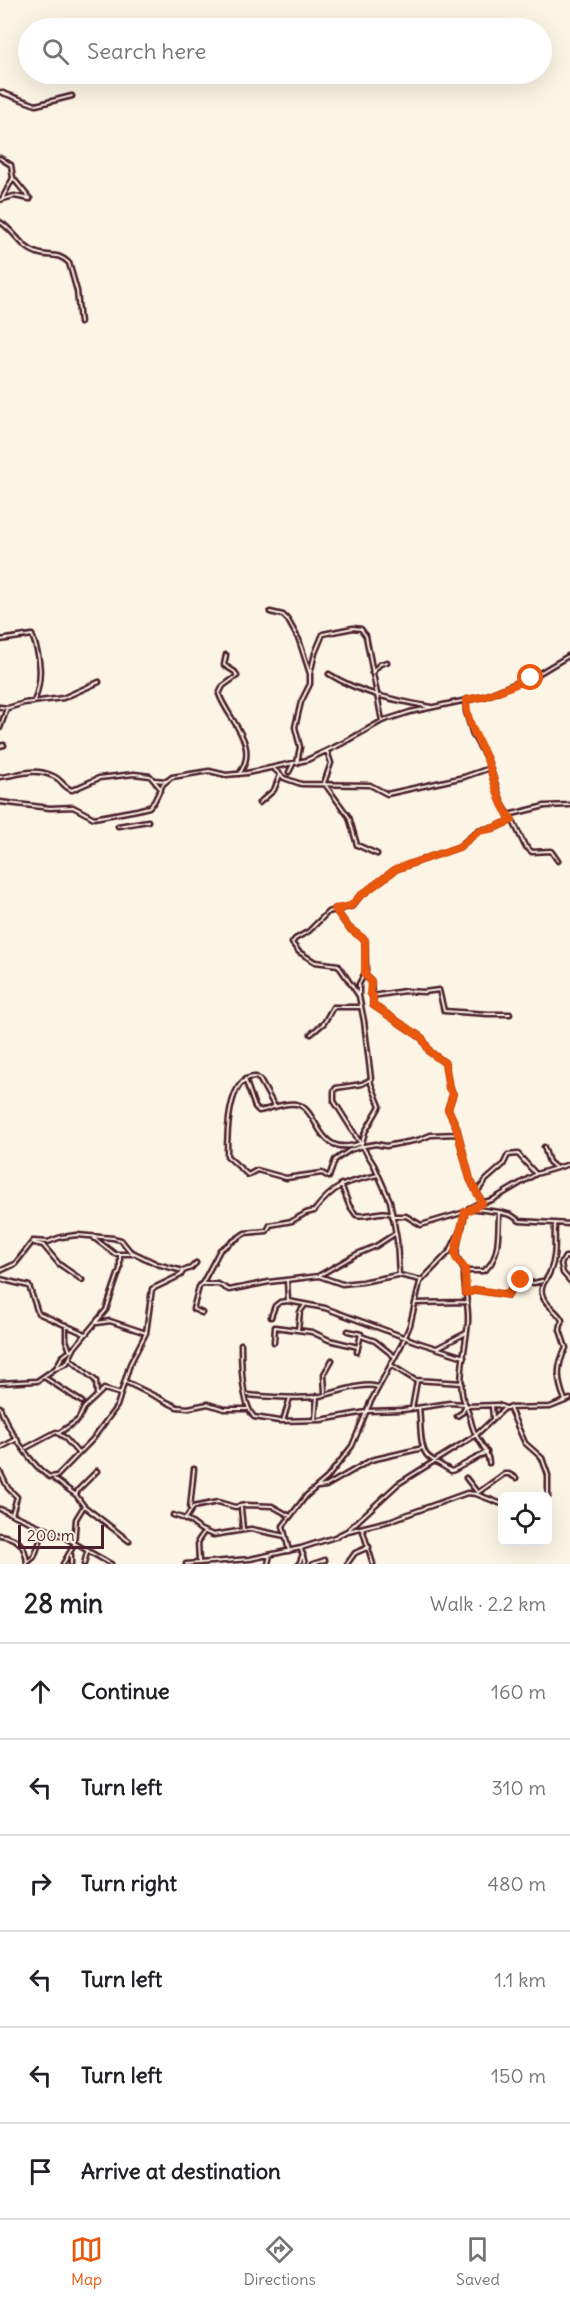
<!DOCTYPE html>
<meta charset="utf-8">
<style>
body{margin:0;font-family:Delius,sans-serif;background:#f2f2f2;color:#202124}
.controls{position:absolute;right:18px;bottom:18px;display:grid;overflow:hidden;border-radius:9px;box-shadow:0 6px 24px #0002}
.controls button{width:54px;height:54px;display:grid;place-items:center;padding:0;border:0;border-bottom:2px solid #e0e0e0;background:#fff;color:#202124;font:30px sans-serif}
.scale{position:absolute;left:18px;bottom:15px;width:86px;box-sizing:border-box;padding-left:6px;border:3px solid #4a1f2b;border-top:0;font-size:16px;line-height:21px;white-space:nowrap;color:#4a1f2b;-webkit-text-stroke:4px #fcf5e5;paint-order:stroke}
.stop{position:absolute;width:18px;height:18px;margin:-14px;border:4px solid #ea580c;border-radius:50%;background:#fff}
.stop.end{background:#ea580c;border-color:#fff;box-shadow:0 2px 6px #0008}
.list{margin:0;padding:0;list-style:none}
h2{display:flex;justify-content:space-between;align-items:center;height:78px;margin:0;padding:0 24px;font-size:26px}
h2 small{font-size:20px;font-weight:400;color:#757577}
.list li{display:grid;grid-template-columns:39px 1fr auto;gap:18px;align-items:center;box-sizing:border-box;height:96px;padding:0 24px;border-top:2px solid #e0e0e0}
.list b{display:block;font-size:22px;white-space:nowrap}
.list em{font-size:20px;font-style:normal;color:#757577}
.icon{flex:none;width:33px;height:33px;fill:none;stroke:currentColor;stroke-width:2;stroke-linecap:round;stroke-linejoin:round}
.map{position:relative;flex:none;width:570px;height:1564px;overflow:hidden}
.search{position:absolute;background:#fff;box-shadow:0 6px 24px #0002;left:18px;right:18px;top:18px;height:66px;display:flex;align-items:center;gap:15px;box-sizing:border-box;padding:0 21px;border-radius:33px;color:#757577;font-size:22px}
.sheet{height:654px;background:#fff}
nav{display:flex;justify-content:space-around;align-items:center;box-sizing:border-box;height:84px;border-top:2px solid #e0e0e0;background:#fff;font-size:16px;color:#757577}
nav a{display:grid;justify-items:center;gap:3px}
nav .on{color:#ea580c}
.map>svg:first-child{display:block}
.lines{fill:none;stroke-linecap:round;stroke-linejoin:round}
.minor-casing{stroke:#4a1f2b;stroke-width:7}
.minor{stroke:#fcf5e5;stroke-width:2}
.route{stroke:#ea580c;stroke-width:8}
</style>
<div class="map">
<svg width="570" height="1564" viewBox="0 0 570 1564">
<rect width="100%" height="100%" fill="#fcf5e5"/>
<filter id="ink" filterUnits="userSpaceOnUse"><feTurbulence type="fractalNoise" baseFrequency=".0167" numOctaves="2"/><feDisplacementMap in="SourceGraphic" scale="12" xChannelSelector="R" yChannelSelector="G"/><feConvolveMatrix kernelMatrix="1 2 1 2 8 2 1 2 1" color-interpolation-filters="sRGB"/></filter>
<g filter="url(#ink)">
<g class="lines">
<!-- minor casing -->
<g class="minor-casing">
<path id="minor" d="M0 92 36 105 72 96
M0 158 11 165 13 178 30 199
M2 199 13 178
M0 200 14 196 30 199
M0 222C15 231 20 247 37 253 50 258 56 251 69 263L77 291 80 323
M270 612 283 615 288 620 299 640 310 674V684L301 702 295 727 300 747 297 763
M0 640 32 635C41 658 43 678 34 702
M226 655 224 665 235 672 237 676 223 686 219 694C228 720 261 745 239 774
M372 673 380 664 387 662
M310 674 315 653 323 634 353 628 361 629 366 636 382 721
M329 674C361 694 395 700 431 707
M466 700V711L473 735 487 759 502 804 514 823 525 846 532 852 551 851 558 861
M0 707 8 708 24 703 63 698 99 682
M0 728 7 708
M0 746 4 745
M327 751 331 763 324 783 349 817 357 845 377 854
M273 768 284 778 301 784 370 785 387 794 464 777 490 768
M289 772 293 764
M0 777C20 775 32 767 53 776 61 779 64 788 72 790L99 778 134 774 150 776 161 789
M154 780 166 781
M0 802 50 808 73 807 94 818 137 810 149 807 154 802 163 784 172 777 209 771 226 775 247 773 307 760 343 743 382 721 410 712 486 696 538 674 570 655
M259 803 274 790 280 775
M508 815 545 806 570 805
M118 826 148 821
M335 909 349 928 365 940 366 971 359 984V996
M365 975 371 981 372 996 405 991 424 992 439 990 444 1011 488 1014H510
M373 996V1005L422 1038 430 1052 445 1063 449 1088 453 1094 448 1109 456 1126 470 1179 482 1202
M311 1034 324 1023 333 1007H361
M245 1079 255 1107 259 1111C271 1109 283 1102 296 1104 320 1108 315 1160 361 1143
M275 1107 260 1080 256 1077C227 1075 227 1136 227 1156L248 1175 257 1170 286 1178 322 1173 329 1177 335 1160 350 1150 363 1146
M362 1143 365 1132 380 1106 370 1081
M364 1146 376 1144 386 1146 418 1140 431 1135 458 1134
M544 1147 549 1162 556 1168
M341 1184 349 1205 356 1215C369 1218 380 1209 392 1214
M477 1192 486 1180 503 1165 508 1155 518 1154 536 1174
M469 1208 499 1212 511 1215 520 1221 570 1224
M499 1212C498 1229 501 1261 483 1271H468L464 1274C464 1290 469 1306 468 1322 467 1340 454 1392 467 1406L498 1405 505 1408
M392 1216H406L421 1225 465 1212
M555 1224C554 1241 557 1255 550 1272 547 1280 540 1284 542 1294 544 1305 557 1310 562 1320L560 1330 566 1348C556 1366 557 1381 565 1400
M459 1234 456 1255 465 1272
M94 1238 115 1254H133
M34 1243 43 1245 59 1264 82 1280
M570 1257H565L561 1264 563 1273 570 1281
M0 1271 15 1264 33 1241 48 1242 61 1237 77 1235 113 1238 121 1240 130 1251 157 1264 183 1271 191 1268 196 1263
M320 1275 355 1255 376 1246 396 1233
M0 1279 29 1286 38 1313 85 1334
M287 1280 288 1301
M421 1280 399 1275 397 1240 390 1201 374 1165 334 1101V1091L336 1088 362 1084 371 1079 364 1021 359 996 338 965 315 962 299 952 292 943 295 939 309 931 328 912 352 906 359 897 396 869 459 847 479 830 494 828 512 820
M202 1284 220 1250 245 1233 267 1231 270 1225 292 1221 306 1213 314 1211C335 1184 346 1182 378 1175
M466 1293 477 1290 508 1295 515 1280 534 1283 542 1281
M415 1303 466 1302
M202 1313 193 1309 199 1287 201 1284H218L229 1290 269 1282 319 1276 342 1284 362 1282 398 1275
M271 1317 275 1306 280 1302 288 1301 325 1308 420 1343 464 1357
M97 1323 110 1321 146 1333
M66 1325V1340L70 1351
M298 1330 300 1312 305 1305
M348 1331 361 1334 357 1352
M361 1336 375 1341 395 1357
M274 1342 275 1327 312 1332 329 1340 358 1347
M241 1344C241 1362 242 1404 254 1417L279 1421 321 1420 366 1412
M437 1348 466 1333
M70 1359 96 1381 97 1395
M391 1365 415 1380 462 1383
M58 1367 67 1363 75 1347
M44 1377 82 1402
M126 1382 177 1407 188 1408 208 1404 224 1409H247
M0 1383 37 1381 56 1368 62 1357 75 1347 106 1310 120 1269V1255
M325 1393 324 1374 332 1360
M248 1395C270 1397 292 1399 314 1397 332 1395 362 1381 378 1387
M465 1406C471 1414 470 1423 475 1433 480 1444 488 1450 489 1463
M492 1406 493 1418
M0 1407C5 1425 34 1469 50 1477L57 1476 92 1440 117 1406 130 1364 146 1333 152 1289 181 1275 183 1271
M509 1407 525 1443 542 1458 548 1475V1497
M419 1408C421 1421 419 1443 426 1454 430 1460 444 1466 451 1471L454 1470 487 1452
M412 1409 417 1381
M367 1411 403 1410 450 1403 465 1404
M457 1416 463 1412 465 1406
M315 1420 317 1396
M283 1421 290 1398
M59 1433 78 1420 84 1408 104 1389 121 1394
M0 1448 17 1439
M26 1448 56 1432 64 1437 78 1453
M97 1471 78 1490 76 1495 84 1506 129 1541
M0 1472 8 1488 17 1497 12 1514
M466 1478 477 1492
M54 1479 76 1495
M318 1487 326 1486 371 1460 423 1448
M476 1494 504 1474H509L516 1478
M190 1508 194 1469
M241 1508 243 1529
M0 1509 62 1536 111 1564
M173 1515 188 1520 201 1530 213 1535 251 1529 285 1536
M185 1520 193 1507 218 1502 235 1507 246 1505 272 1506 290 1516
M362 1528 373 1564
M348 1531 389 1521 467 1493 476 1494 502 1504
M0 1535C18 1538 26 1545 27 1564
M301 1549 305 1564
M289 1551 283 1526 306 1496 327 1478 352 1446 370 1403 402 1344 410 1325 420 1282 450 1251 462 1227 465 1212 477 1204 492 1200 536 1174 570 1164
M28 1562 34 1557 45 1528
M199 1562 198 1541 204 1532
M63 1564 74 1545 76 1519 84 1506
M71 1564V1555
M84 1564 87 1552
M186 1564 250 1559 301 1548 335 1537 347 1531 398 1484 476 1435 505 1408 550 1407 570 1399
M268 1564 270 1555
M299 1564 303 1554
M313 1564 325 1560
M347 1564 355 1553 369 1547"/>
</g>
<!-- minor -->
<use href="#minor" class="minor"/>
</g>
</g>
<g class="lines" filter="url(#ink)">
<!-- route -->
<path class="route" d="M521 1280 514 1281 508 1295 477 1290 466 1293 465 1269 456 1258 455 1252 465 1212 482 1203 470 1179 456 1126 448 1109 453 1094 449 1088 445 1063 430 1052 422 1038 373 1005V996L370 993 371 981 365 975V940L349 928 335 909 351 906 359 897 396 869 459 847 479 831 494 828 512 820C498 804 495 782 488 762 480 741 466 724 466 700L486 696 531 678"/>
</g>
</svg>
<div class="controls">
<button><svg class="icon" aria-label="locate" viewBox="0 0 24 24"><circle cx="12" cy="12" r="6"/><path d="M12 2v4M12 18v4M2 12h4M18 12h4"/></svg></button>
</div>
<div class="scale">200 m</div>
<div class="stop" style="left:531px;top:678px"></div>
<div class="stop end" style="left:521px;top:1280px"></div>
<div class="search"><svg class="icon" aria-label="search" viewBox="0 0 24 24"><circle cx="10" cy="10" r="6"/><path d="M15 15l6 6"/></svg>Search here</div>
</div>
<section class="sheet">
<h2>28 min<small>Walk · 2.2 km</small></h2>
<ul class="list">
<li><svg class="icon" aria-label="ahead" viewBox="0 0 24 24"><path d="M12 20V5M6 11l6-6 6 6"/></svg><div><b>Continue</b></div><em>160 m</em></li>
<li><svg class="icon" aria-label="left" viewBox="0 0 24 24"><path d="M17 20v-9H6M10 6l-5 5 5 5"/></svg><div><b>Turn left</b></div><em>310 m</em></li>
<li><svg class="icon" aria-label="right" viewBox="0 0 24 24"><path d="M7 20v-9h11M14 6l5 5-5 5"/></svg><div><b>Turn right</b></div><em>480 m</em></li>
<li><svg class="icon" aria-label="left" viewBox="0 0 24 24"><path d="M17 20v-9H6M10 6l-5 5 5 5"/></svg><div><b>Turn left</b></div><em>1.1 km</em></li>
<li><svg class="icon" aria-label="left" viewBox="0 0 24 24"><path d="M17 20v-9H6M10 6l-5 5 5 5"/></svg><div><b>Turn left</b></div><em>150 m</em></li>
<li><svg class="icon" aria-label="arrive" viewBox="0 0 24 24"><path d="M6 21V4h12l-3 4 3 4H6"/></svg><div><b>Arrive at destination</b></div></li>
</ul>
</section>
<nav>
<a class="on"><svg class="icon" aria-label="map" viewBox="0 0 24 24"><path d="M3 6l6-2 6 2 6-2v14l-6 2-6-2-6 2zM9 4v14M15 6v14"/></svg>Map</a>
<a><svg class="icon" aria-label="directions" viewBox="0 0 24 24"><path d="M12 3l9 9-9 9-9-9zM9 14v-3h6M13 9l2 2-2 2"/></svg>Directions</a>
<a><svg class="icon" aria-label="saved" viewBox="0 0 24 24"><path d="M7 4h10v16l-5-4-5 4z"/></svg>Saved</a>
</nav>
